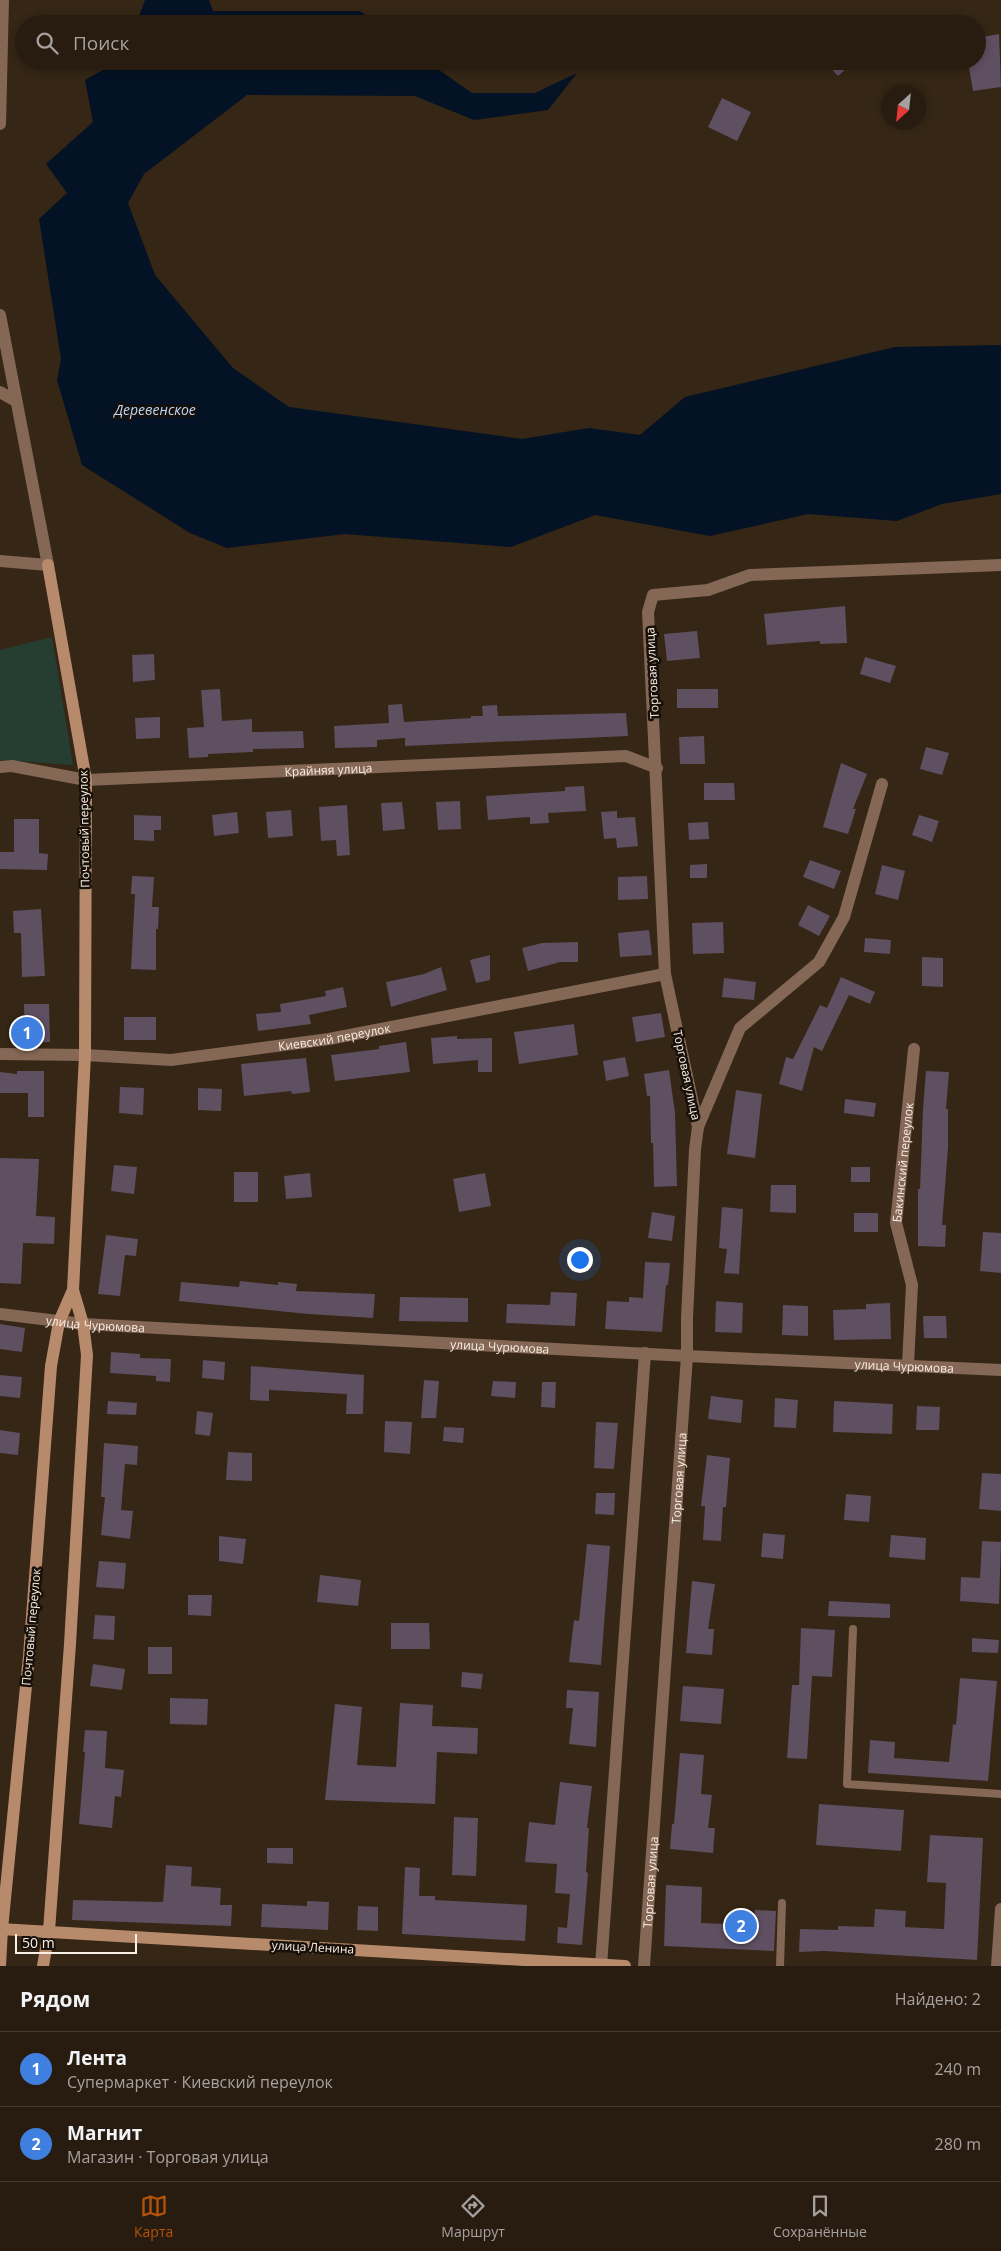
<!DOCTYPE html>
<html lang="ru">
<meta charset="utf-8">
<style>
body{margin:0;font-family:"Open Sans",sans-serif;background:#34291e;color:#f1f3f6}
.compass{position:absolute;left:881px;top:85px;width:45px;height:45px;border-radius:50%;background:#281c10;box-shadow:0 2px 8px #0003;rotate:207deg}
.scale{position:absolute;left:15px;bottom:12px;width:122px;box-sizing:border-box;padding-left:5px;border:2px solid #faefe5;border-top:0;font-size:14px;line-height:18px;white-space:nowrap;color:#faefe5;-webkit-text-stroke:4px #171009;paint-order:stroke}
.you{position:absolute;left:579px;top:1259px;width:18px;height:18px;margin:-12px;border:4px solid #fff;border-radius:50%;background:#1a73e8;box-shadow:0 0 0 8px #1a73e833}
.badge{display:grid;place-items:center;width:32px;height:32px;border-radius:50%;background:#b45309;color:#fff;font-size:16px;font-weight:700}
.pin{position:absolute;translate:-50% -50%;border:2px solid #fff;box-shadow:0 1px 5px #0006}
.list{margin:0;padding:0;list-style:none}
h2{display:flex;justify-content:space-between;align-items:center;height:65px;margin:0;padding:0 20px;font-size:21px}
h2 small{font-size:16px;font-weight:400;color:#a5a19f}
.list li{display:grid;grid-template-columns:32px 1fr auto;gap:15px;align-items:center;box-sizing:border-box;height:75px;padding:0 20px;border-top:1px solid #443a30}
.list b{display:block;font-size:19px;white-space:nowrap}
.list p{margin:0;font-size:16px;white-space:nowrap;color:#a5a19f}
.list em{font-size:16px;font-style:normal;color:#a5a19f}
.icon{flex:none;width:28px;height:28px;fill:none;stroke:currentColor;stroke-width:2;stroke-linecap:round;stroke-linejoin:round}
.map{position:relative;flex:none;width:1001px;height:1966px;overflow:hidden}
.search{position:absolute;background:#281c10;box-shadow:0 2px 8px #0003;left:15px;right:15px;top:15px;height:55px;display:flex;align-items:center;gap:12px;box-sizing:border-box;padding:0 18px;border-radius:28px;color:#a5a19f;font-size:19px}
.sheet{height:215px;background:#281c10}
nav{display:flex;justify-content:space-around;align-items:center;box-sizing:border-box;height:70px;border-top:1px solid #443a30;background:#281c10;font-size:14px;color:#a5a19f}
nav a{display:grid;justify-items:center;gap:2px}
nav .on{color:#b45309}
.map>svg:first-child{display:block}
.green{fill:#263e32}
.water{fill:#031224}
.building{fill:#5e4f61}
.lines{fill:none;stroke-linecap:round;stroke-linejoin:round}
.lane{stroke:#846755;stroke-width:8}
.street{stroke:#846755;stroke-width:12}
.secondary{stroke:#b88a6c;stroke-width:12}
.labels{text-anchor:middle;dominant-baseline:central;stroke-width:5;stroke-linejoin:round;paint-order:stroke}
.street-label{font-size:12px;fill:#faefe5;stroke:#171009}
.water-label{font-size:14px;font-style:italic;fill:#bad7fb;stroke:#171009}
</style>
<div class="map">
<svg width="1001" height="1966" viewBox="0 0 1001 1966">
<rect width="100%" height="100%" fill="#352615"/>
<!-- green -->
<path class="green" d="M52 637 73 765 0 760V650Z"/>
<!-- water -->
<path class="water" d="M145 0H209L213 11H360L377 24H136Z
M119 61H426L472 93H535L577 73 548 110 474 120 415 96 247 95 144 174 128 203 155 275 233 368 289 407 522 439 589 428 640 435 685 397 895 347 1001 345V494L942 504 897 521 808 514 710 536 595 515 511 547 345 534 227 548 190 533 82 465 57 380 61 359 39 219 67 193 46 164 93 122 85 80Z"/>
<!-- building -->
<path class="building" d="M999 34 1001 87 973 91 968 61H977V38Z
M824 61H855L838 76Z
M722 98 751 112 737 141 708 127Z
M845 606 847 643 820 644V641L767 645 764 614Z
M697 631 700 658 667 661 664 634Z
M154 654 155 680 133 682 132 655Z
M865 657 896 666 890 683 860 674Z
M220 689 222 721 252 719V732L303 731 304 748 253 749V752L208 754V757L189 758 187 728 204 727 201 690Z
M677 689H718V708H677Z
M402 704 404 722 471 718V716H483L482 706 497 705 498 716 626 713 628 736 405 746V738L377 740V747L335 748 334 726 389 723 388 705Z
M160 717V738L136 739 135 718Z
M704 736 705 764H680L679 737Z
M926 747 949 753 942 775 920 769Z
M841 763 867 774 853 809H856L848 834 823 827Z
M704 783H734L735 800H704Z
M584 786 586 811 548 813 549 823 530 824V817L488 820 486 796 565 791V787Z
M460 801 461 829 438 830 436 802Z
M402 802 405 829 383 831 381 803Z
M347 805 350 855 337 856 336 840 321 841 319 807Z
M291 810 293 836 268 838 266 812Z
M617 811V818L635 817 638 846 617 848 616 838 604 839 601 812Z
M237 812 239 833 214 836 212 815Z
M134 815 161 816V830H154V841L134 840Z
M919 815 939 821 932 842 912 835Z
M14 819H39V853L48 854 47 870 0 869V852H14Z
M708 822 709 839 689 840 688 823Z
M810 860 841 871 834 889 803 877Z
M707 864V878H690V865Z
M882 865 905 871 898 900 875 894Z
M132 876 154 877 152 907H159L158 929H156V970L131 969 135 894H131Z
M647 876 648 899 618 900V877Z
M808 905 830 916 819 936 798 925Z
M41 909 45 976 22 977 21 933H14L13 911Z
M723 922 724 953 693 954 692 923Z
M649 930 652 955 620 957 618 933Z
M865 938 891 940 890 954 864 952Z
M578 942V962H560L528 971 522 948 542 943Z
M490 955V980L476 983 470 960Z
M922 957 943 958V987L922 986Z
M441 967 447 990 391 1007 386 982 424 974Z
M841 977 875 992 870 1004 849 995 822 1051 814 1047 802 1091 779 1084 786 1057 793 1059 820 1005 827 1008Z
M724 978 756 982 754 1000 722 997Z
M343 987 347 1007 309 1015 311 1024 258 1031 256 1014 281 1012 280 1004 326 996 325 991Z
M24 1004H49L50 1042 25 1043Z
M661 1013 665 1037 636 1042 632 1017Z
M124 1017H156V1040H124Z
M574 1024 578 1055 519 1064 514 1032Z
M457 1036V1039L492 1038V1072H478V1060L433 1064 431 1038Z
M406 1042 410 1072 335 1081 331 1055 379 1049V1046Z
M625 1057 629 1076 606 1081 603 1061Z
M306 1058 310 1092 292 1094 291 1091 244 1096 241 1064Z
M669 1070 675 1113 677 1186 654 1187 653 1143H651L650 1096H647L644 1074Z
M17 1071H44V1117H28V1093H0V1072L17 1074Z
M926 1071 949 1072 946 1109H948V1148L942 1225H946L945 1247 918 1246V1189H920L923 1109Z
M120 1087 144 1088 143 1115 119 1113Z
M198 1088 222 1089 221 1111 198 1110Z
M736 1090 762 1094 755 1158 727 1154Z
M845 1099 876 1103 874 1117 844 1113Z
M0 1158 39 1159 36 1216 55 1217 54 1244 23 1243 21 1284 0 1283Z
M114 1165 137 1167 134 1194 111 1191Z
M851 1167H870V1182H851Z
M234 1172H258V1202H234Z
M310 1173 312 1197 286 1199 284 1176Z
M485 1173 491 1206 459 1212 453 1179Z
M771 1185H796V1213L770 1212Z
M722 1207 743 1209 739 1274 724 1273 727 1249 719 1248Z
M652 1212 675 1216 672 1241 648 1238Z
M854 1213H878V1232H854Z
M983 1232 1001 1233V1273L980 1271Z
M106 1235 138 1239 136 1256 125 1255 120 1296 98 1294Z
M645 1262 670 1263 668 1285H666L662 1332 605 1329 607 1301 629 1302V1297L643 1298Z
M240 1281 278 1285V1282L297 1284 296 1291 375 1294 373 1318 308 1314 179 1301 181 1282 239 1287Z
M551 1292 577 1293 575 1326 506 1323 507 1304 550 1305Z
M400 1297 468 1298V1322L399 1321Z
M716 1301 743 1303 742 1333 715 1332Z
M890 1303 891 1339 834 1340 833 1310 866 1309V1304Z
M783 1305 808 1306V1336L782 1335Z
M923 1316H946L947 1338H924Z
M0 1324 25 1328 22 1352 0 1349Z
M111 1352 140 1354V1358L171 1359 170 1382 156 1381V1376L110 1373Z
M203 1360 225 1362 224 1380 202 1378Z
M251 1366 364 1375 363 1414H346L347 1394 269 1390V1401L250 1400Z
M0 1375 22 1377 20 1398 0 1396Z
M424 1380 439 1381 436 1418H421Z
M493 1381 516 1382 515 1398 491 1396Z
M542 1382H556L555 1408 541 1407Z
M711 1396 743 1400 741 1423 708 1419Z
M775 1398 798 1400 796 1428 774 1427Z
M108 1401 137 1403 136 1415 107 1414Z
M834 1401 893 1404 892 1434 833 1432Z
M917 1406 940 1407 939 1430H916Z
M197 1411 213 1413 210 1436 195 1434Z
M385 1421 412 1422 410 1454 384 1452Z
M596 1422 618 1423 614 1469 594 1468Z
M444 1427 464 1428 463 1443 443 1441Z
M0 1430 20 1433 18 1455 0 1453Z
M104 1443 138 1446 137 1465 125 1464 121 1510 133 1511 130 1539 101 1535 105 1497H101Z
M228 1452 252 1453V1481L226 1480Z
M707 1455 730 1458 726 1507H723L721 1541 703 1540 705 1506H701Z
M982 1473 1001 1474V1511L979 1509Z
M596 1493H615L614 1515 595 1514Z
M846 1494 871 1496 869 1522 844 1520Z
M763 1533 785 1535 783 1559 761 1557Z
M891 1535 926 1538 925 1560 889 1557Z
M219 1536 246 1539 243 1564 219 1561Z
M982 1541 1001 1542 999 1604 960 1601 961 1577 980 1578Z
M587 1544 610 1546 601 1665 569 1662 574 1620 579 1621Z
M99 1561 126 1563 124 1589 96 1587Z
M320 1575 361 1580 358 1606 317 1602Z
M692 1581 715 1584 708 1629H714L712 1655 686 1653Z
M188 1595H212L211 1616 188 1615Z
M829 1601 890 1604V1618L828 1616Z
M95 1615 115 1616 114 1640 93 1639Z
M391 1623H429L430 1649H391Z
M801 1628 835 1630 832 1677 812 1676 807 1759 787 1758 792 1685H799Z
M972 1638 999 1640 998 1653 972 1652Z
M148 1647H172V1674H148Z
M93 1664 125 1669 122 1690 90 1686Z
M462 1672 483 1674 481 1689 461 1687Z
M960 1678 997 1681 988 1781 868 1773 870 1740 895 1742 894 1758 949 1762 953 1724 956 1725Z
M683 1686 724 1689 721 1724 680 1721Z
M567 1690 599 1692 596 1747 569 1744 573 1708H566Z
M170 1698 208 1699 207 1725 170 1724Z
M400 1703 433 1705 432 1726 478 1728 477 1754 437 1752 435 1804 325 1800 335 1704 362 1707 357 1765 396 1767Z
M85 1730 107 1731 105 1768 124 1770 121 1797 115 1796 112 1828 79 1824 85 1752H83Z
M680 1753 704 1755 701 1794 712 1795 708 1828H715L713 1853 670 1849 672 1824H674Z
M560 1782 592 1786 587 1828H589L586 1872 588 1873 582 1945 557 1943 558 1927 567 1928 570 1894 555 1893 557 1864 525 1862 529 1822 555 1825Z
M819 1804 904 1810 901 1851 816 1845Z
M454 1817 478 1818 476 1876 452 1875Z
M930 1835 983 1838 977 1960 824 1951 799 1952 800 1929 838 1930V1926L874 1927 875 1909 906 1911 905 1927 944 1929 946 1883 927 1882Z
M267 1848H293V1864L267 1863Z
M166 1865 192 1867 191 1886 221 1888 220 1905H232L231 1926 72 1920 73 1900 163 1902Z
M405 1867 420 1868 419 1896H435V1900L527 1905 525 1941 402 1934Z
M666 1885 702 1887 701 1923 754 1925 755 1910 776 1911 774 1951 664 1946Z
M307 1901 329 1902 328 1930 261 1927 262 1904 307 1906Z
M358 1906 378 1907V1931L357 1930Z"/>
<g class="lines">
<!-- lane -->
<path class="lane" d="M853 1629 847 1784 1001 1794
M780 1966 782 1903"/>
<!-- street -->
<g class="street">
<path d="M0 124 3 0"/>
<path d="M0 315 48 565 0 561"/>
<path d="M0 392 16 401"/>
<path id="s1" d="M0 767 12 766 86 780 626 756 657 768"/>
<path id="s2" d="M0 1054 85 1055 171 1060 329 1039 665 974"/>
<path d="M698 1127 740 1028 819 962 844 917 882 784"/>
<path id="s3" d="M0 1314 83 1324 687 1356 1001 1370"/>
<path id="s4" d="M908 1364 912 1285 896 1223 914 1049"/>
<path d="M601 1966 645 1353"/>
<path id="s5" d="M644 1966 687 1356V1318L695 1149 698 1127 665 974 648 612 653 595 708 590 750 575 1001 565"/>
<path d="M997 1966 1001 1909"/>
</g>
<!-- secondary -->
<path class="secondary" d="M0 1929 625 1966
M0 1966 2 1929 29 1656 51 1366 59 1322 73 1290
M43 1966 49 1931 70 1644 87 1355 83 1324 73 1290 85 1055 86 780 48 565"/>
</g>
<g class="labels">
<!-- street labels -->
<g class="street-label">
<text transform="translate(652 673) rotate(-93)">Торговая улица</text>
<text stroke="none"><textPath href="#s1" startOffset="330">Крайняя улица</textPath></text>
<text transform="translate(84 829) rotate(-91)">Почтовый переулок</text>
<text stroke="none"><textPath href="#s2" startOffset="336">Киевский переулок</textPath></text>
<text transform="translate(687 1075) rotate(78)">Торговая улица</text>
<text stroke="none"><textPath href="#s4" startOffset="204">Бакинский переулок</textPath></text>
<text stroke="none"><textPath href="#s3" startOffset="96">улица Чурюмова</textPath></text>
<text stroke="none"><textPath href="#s3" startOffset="501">улица Чурюмова</textPath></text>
<text stroke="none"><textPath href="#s3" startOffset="906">улица Чурюмова</textPath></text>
<text stroke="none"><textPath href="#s5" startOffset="489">Торговая улица</textPath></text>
<text transform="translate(31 1627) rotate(-85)">Почтовый переулок</text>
<text stroke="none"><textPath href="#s5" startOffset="84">Торговая улица</textPath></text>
<text transform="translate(313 1947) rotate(3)">улица Ленина</text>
</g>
<!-- water labels -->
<g class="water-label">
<text x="155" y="409">Деревенское</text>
</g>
</g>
</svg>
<svg class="compass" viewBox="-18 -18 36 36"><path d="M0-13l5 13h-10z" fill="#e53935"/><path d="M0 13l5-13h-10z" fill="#a5a19f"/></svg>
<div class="scale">50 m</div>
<div class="you"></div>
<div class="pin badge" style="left:27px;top:1033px;background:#3f7fe0">1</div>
<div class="pin badge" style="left:741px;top:1926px;background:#3f7fe0">2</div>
<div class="search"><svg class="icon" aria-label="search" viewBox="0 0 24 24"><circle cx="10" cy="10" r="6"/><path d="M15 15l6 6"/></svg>Поиск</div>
</div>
<section class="sheet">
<h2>Рядом<small>Найдено: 2</small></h2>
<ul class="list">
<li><span class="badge" style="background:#3f7fe0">1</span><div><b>Лента</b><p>Супермаркет · Киевский переулок</p></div><em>240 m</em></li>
<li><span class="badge" style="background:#3f7fe0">2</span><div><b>Магнит</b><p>Магазин · Торговая улица</p></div><em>280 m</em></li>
</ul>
</section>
<nav>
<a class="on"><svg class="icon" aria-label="map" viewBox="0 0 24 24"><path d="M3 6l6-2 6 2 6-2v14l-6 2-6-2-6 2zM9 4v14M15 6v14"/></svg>Карта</a>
<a><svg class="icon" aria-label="directions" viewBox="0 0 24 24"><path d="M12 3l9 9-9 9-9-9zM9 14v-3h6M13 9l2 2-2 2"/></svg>Маршрут</a>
<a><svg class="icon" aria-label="saved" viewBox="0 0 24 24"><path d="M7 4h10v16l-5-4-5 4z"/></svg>Сохранённые</a>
</nav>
